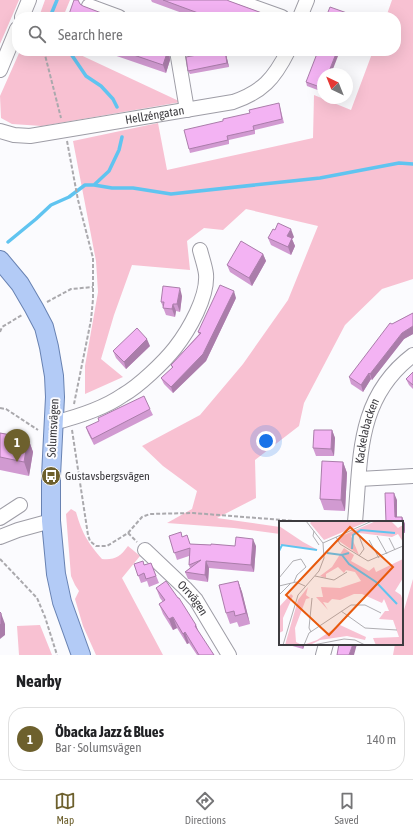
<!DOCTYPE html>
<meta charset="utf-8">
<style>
body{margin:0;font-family:"Asap Condensed",sans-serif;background:#f2f2f2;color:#202124}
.compass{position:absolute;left:317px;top:68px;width:36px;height:36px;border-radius:50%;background:#fff;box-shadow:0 4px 16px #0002;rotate:317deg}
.you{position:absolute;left:266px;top:441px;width:14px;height:14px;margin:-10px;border:3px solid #fff;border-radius:50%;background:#1a73e8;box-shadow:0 0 0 6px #1a73e833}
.badge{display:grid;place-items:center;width:26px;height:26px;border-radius:50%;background:#6d602d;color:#fff;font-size:13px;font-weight:700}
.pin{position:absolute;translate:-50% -33px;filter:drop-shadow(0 1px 2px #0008)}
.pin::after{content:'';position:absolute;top:21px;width:14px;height:12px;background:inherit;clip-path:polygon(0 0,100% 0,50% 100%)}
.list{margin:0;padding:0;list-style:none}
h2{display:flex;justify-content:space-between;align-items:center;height:52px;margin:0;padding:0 16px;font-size:17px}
h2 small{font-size:13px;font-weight:400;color:#757577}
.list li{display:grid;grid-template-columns:26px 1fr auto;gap:12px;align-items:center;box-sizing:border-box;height:64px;margin:0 8px 8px;padding:0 8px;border:1px solid #e0e0e0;border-radius:16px}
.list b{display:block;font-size:15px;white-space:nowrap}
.list p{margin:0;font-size:13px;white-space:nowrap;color:#757577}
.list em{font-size:13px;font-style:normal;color:#757577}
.icon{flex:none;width:22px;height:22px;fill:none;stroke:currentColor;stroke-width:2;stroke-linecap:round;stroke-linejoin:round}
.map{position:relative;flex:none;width:413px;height:655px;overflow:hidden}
.search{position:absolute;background:#fff;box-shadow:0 4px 16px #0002;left:12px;right:12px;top:12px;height:44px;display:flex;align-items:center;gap:10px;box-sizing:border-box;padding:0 14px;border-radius:16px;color:#757577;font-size:15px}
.sheet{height:124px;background:#fff}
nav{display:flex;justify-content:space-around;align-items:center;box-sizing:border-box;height:56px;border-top:1px solid #e0e0e0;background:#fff;font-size:11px;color:#757577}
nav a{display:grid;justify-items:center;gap:2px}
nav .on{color:#6d602d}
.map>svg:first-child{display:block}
.green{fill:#f8c1d2}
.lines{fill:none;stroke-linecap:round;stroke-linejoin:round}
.stream{stroke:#60c4f0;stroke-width:3.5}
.minor-casing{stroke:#9e9da6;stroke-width:16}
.major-casing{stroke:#6882b2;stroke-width:20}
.path{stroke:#aaa9ad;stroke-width:2;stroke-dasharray:4 2;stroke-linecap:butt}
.minor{stroke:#fff;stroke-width:14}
.major{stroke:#b3cbf6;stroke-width:18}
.wall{fill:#d19ad1}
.shaded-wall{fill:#aa7daa}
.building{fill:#f3b3f3;stroke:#aa7daa}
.labels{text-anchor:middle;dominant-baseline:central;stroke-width:4;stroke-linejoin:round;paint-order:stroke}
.street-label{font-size:12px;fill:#3c3b3f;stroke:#fbfbfe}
.poi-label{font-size:12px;fill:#3c3b3f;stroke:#fbfbfe;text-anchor:start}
.inset-river{fill:none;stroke:#60c4f0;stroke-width:2}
.inset-road{fill:none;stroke:#afaeb2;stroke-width:1}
.view{fill:#e8590c;fill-opacity:0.15;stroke:#e8590c;stroke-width:2}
.inset-edge{fill:none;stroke:#3c3b3f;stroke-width:2}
</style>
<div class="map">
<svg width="413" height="655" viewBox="0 0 413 655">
<rect width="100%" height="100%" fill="#fbfbfe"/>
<!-- green -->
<path class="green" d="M0 0H19L0 44Z
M45 0H70L63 17H37L40 14Z
M392 0H413V279L382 289 345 325 304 403 299 426 255 460 256 498 217 518 280 527V534L234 528 167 523 192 509 197 491 163 466 142 446 200 415 243 364 288 300 318 226 246 209 223 230 204 228 187 241 190 270 132 265 114 315 101 359 123 377 85 394V366L98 292 96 261 73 141 158 123 167 170 313 138 314 95 351 110 373 51H396V17H386Z
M20 51H72L181 102 42 126 12 124 1 118 0 96Z
M71 509 76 512C82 533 88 543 102 559 115 560 120 557 128 546L140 556 122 578 163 655H96L83 626 75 599 79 591 75 585 71 576 66 514Z
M413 579V655H393L395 644H402V617Z
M40 625 52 655H19L17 626Z"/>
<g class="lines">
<!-- stream -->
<path class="stream" d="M50 17 57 0
M69 51 86 76 101 86 113 99 117 107
M94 185 112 188H133L171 194 320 178 399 163 413 164
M8 242 36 219 51 205 69 197 85 185H94L109 171 119 150 122 137"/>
<!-- minor casing -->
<g class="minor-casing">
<g id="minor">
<path d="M234 0 282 17"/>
<path d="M89 6 119 17"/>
<path d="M22 17 29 0"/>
<path d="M300 17 307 0"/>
<path d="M177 51 187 110"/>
<path d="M0 70 17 29"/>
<path id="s1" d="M0 131 14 135 30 136 233 102C262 92 274 79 288 51"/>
<path d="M53 423C77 417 103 409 123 395 139 386 164 362 175 348 189 330 208 297 206 274 205 266 202 258 200 250"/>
<path d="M359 479 413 476"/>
<path d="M0 518 20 505"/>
<path id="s2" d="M355 522C361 458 356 398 413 355"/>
<path d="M0 537 18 530 51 521"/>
<path id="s3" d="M145 550 185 588 196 600 229 655"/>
<path d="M323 655 326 644"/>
</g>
</g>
<!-- major casing -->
<g class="major-casing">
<path id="major" d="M0 260 20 284 34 308 44 327 49 347 54 376 55 397 51 476V521L56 574 62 602 81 655"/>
</g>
<!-- path -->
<path class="path" d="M44 51 61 118
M67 141 78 200 93 258V299L91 320 74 404
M47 302 71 289 93 287
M0 332 2 327 22 315
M0 408 6 409 38 430
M72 430 88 535 90 541 96 546H107L128 533 142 517 150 514 193 513 308 522
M128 533 137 542
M0 559 37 598 45 617 57 655"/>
<!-- minor -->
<use href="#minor" class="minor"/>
<!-- major -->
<use href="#major" class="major"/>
</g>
<!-- wall -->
<path class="wall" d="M151 0H227L229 1 262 13 264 17H193L152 2Z
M105 51H169L170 60 166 73 105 52Z
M226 54 229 67 190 74 188 71Z
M323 74V92L307 86 306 82Z
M280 107 284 123 255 130V134L229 140V144L190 153 189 149Z
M294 237 292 239 295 246 291 255 271 245 268 238Z
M263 254 266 261 252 286 230 272 227 265Z
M182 296 180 312 176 311 175 317 166 315 161 302Z
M236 298 206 361 173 393 164 384 161 378 172 368 171 365 199 334 198 332Z
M413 313V334L404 339 372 380 371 379 363 392 351 384 349 377 392 324Z
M150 346 126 369 116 358 113 351Z
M413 372V389L409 385 406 379Z
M150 409 153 415 94 445 88 433 86 427Z
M332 430 335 438 334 456H316L313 448Z
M0 433 28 438 33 452 29 476 0 470Z
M343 462 347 473 345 511 324 510 320 499Z
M397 500V517H402L405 524V533H402V522H386Z
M169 536 183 537 190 544 235 546H256L254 572 209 568 208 582 188 579 185 572 190 568 189 565V556L177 560Z
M151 563 159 583 149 587 147 581 141 583 134 564 144 565Z
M238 581 242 592 250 624 239 627 237 622 230 624 226 613Z
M156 588 196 625 199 634 214 655H197L189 643 187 644 177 628 173 630 163 614 159 604 163 602 160 598Z
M289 644H305L303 649 289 645Z"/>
<!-- shaded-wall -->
<path class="shaded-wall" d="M167 51H169L170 60 166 73 163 65Z
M225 51 226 54 229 67 227 63Z
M337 51H340L331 74H328Z
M291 229 294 237 292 239 295 246 291 255 288 247 287 236Z
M263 254 266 261 252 286 249 278Z
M180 288 182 296 180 312 177 304Z
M234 291 236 298 206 361 173 393 171 387Z
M173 304 176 311 175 317 172 309Z
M413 326V334L404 339 372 380 370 374 402 333Z
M147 339 150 346 126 369 124 362Z
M369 373 371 379 363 392 361 385Z
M332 430 335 438 334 456 331 449Z
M28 438 33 452 29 476 24 462Z
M343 462 347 473 345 511 341 500Z
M394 493 397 500V522L395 517Z
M402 517 405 524V533L402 526Z
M253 539 256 546 254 572 251 565Z
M206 561 209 568 208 582 205 575Z
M238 581 242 592 250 624 246 613Z
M1 613 5 624V635L0 639V646V625Z
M173 617 177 628 173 630 169 619Z
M196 625 200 636 195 626Z
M185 632 189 643 187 644 183 634Z
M302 644H305L303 649Z
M353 644H357L354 655H349Z"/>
<!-- building -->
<path class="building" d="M74 0H78L80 4 83 6 112 17H68Z
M163 0H227L229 1 262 13 261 17H209Z
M330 7 347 13 345 17H326Z
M122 51H167V53L163 65Z
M219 51H225L227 63 188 71 186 57Z
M318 51H337L328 74H323V88L306 82Z
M279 103 282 119 253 126 254 130 227 136 228 140 189 149 184 130 223 121V119L250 113 249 110Z
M278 223 291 229 287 236 292 238 288 247 268 238 273 229 275 230Z
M241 241 263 254 249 278 227 265Z
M220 285 234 291 203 354 171 387 161 378 173 367 171 365 201 333 198 332Z
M163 286 180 288 177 304H173L172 309 163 308 164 302H161Z
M413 313V326L402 333 370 374 369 373 361 385 349 377 390 323 392 324Z
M137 328 147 339 124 362 113 351Z
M413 372V385L406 379Z
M144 396 150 409 92 439 86 427 99 421 98 418Z
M314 430H332L331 449 313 448Z
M0 433 28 438 24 462 0 457Z
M322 461 343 462 341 500 320 499Z
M385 493H394L395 517H402V526V522H386Z
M181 532 182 537 187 535 190 544 211 545V544L235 546 236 537 253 539 251 565 206 561 205 575 185 572 201 560 189 565 190 548 174 553 169 536Z
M143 561 144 565 151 563 156 576 146 579 144 573 138 576 134 564Z
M166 581 178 598H179L196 625 195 626 214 655H199L185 632 183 634 173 617 169 619 159 604 165 600 156 588Z
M238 581 246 613 235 616 234 611 226 613 219 585Z
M0 612 1 613V624L0 625Z
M339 644H353L349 655H337Z"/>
<!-- icons -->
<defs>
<g id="bus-disc" transform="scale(1)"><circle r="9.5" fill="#6d602d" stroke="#fbfbfe"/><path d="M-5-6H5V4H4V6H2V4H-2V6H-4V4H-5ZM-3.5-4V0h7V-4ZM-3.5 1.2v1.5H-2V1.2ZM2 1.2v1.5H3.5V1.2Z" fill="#fff"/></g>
</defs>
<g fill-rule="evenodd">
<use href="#bus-disc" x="51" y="476"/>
</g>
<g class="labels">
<!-- street labels -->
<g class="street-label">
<text stroke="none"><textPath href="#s1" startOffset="157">Hellzéngatan</textPath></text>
<text transform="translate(53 428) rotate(-87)">Solumsvägen</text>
<text stroke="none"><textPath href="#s2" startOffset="92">Kackelabacken</textPath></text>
<text stroke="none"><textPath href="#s3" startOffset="68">Orrvägen</textPath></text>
</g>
<!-- poi labels -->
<g class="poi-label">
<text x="65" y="476">Gustavsbergsvägen</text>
</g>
</g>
<!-- overview -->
<g transform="translate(279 521)">
<rect width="124" height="124" fill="#fbfbfe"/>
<path d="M33 0H90L45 19 31 2ZM97 0H112L119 7 124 4V21L119 13 113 16 80 12 72 15 80 34 60 20V16ZM0 5 24 21 39 29 0 24ZM65 27 75 34 72 40 90 50 95 46 97 51 124 38V57L116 70 122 74 124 80V124H97L96 122 94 117 120 116 114 99 100 98 106 90H110L105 78 103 82 83 73H75L61 79 53 78 49 82 44 81 49 89 37 76H44L42 66 61 67 82 60 76 51 67 49 65 52 59 46 47 53V57L41 55 53 46ZM29 66 27 74 31 77 27 78 16 107 17 121 23 124H6L19 79ZM12 73 14 75 4 97V110L0 112V86ZM61 104 87 116 86 119 68 115 41 119 31 124 27 123 38 119Z" fill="#f8c1d2"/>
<path class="inset-river" d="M73 28 74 14 82 9 116 12M0 30 3 24 38 29M48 32 63 34 70 32M63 34 70 43 97 61 118 83"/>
<path class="inset-road" d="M35 10 34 15 40 24M80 15 85 28 80 35M98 15 108 33M57 16 61 23 89 40 124 25M110 17 116 29M90 19 100 37M44 22 93 0M36 55 55 59 68 51M0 57 14 40 22 38 27 46 18 54 15 61M0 65 17 61 26 65M0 74 12 62M62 90 86 107 118 109M32 111 30 107 33 77M4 124 19 74 40 50 45 37 44 22 27 0M25 124 30 112 72 84H86L102 92M34 124 65 118 76 119 86 124"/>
<path class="view" d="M71 6 114 46 50 114 7 74Z"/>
<rect width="124" height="124" class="inset-edge"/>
</g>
</svg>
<svg class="compass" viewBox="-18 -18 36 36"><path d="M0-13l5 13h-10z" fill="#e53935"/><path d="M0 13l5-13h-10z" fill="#757577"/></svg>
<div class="you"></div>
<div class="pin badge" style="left:17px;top:462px">1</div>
<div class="search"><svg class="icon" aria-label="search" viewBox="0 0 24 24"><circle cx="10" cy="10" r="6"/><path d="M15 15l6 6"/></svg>Search here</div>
</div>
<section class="sheet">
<h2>Nearby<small></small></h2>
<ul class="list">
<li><span class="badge">1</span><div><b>Öbacka Jazz &amp; Blues</b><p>Bar · Solumsvägen</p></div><em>140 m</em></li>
</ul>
</section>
<nav>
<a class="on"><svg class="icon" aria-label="map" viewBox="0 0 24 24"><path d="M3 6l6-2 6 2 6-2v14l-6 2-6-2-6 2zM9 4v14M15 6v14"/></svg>Map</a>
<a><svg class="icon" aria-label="directions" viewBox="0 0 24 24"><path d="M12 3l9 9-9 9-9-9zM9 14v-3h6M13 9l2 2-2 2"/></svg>Directions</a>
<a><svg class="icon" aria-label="saved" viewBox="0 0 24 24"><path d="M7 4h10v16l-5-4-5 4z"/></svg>Saved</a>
</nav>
